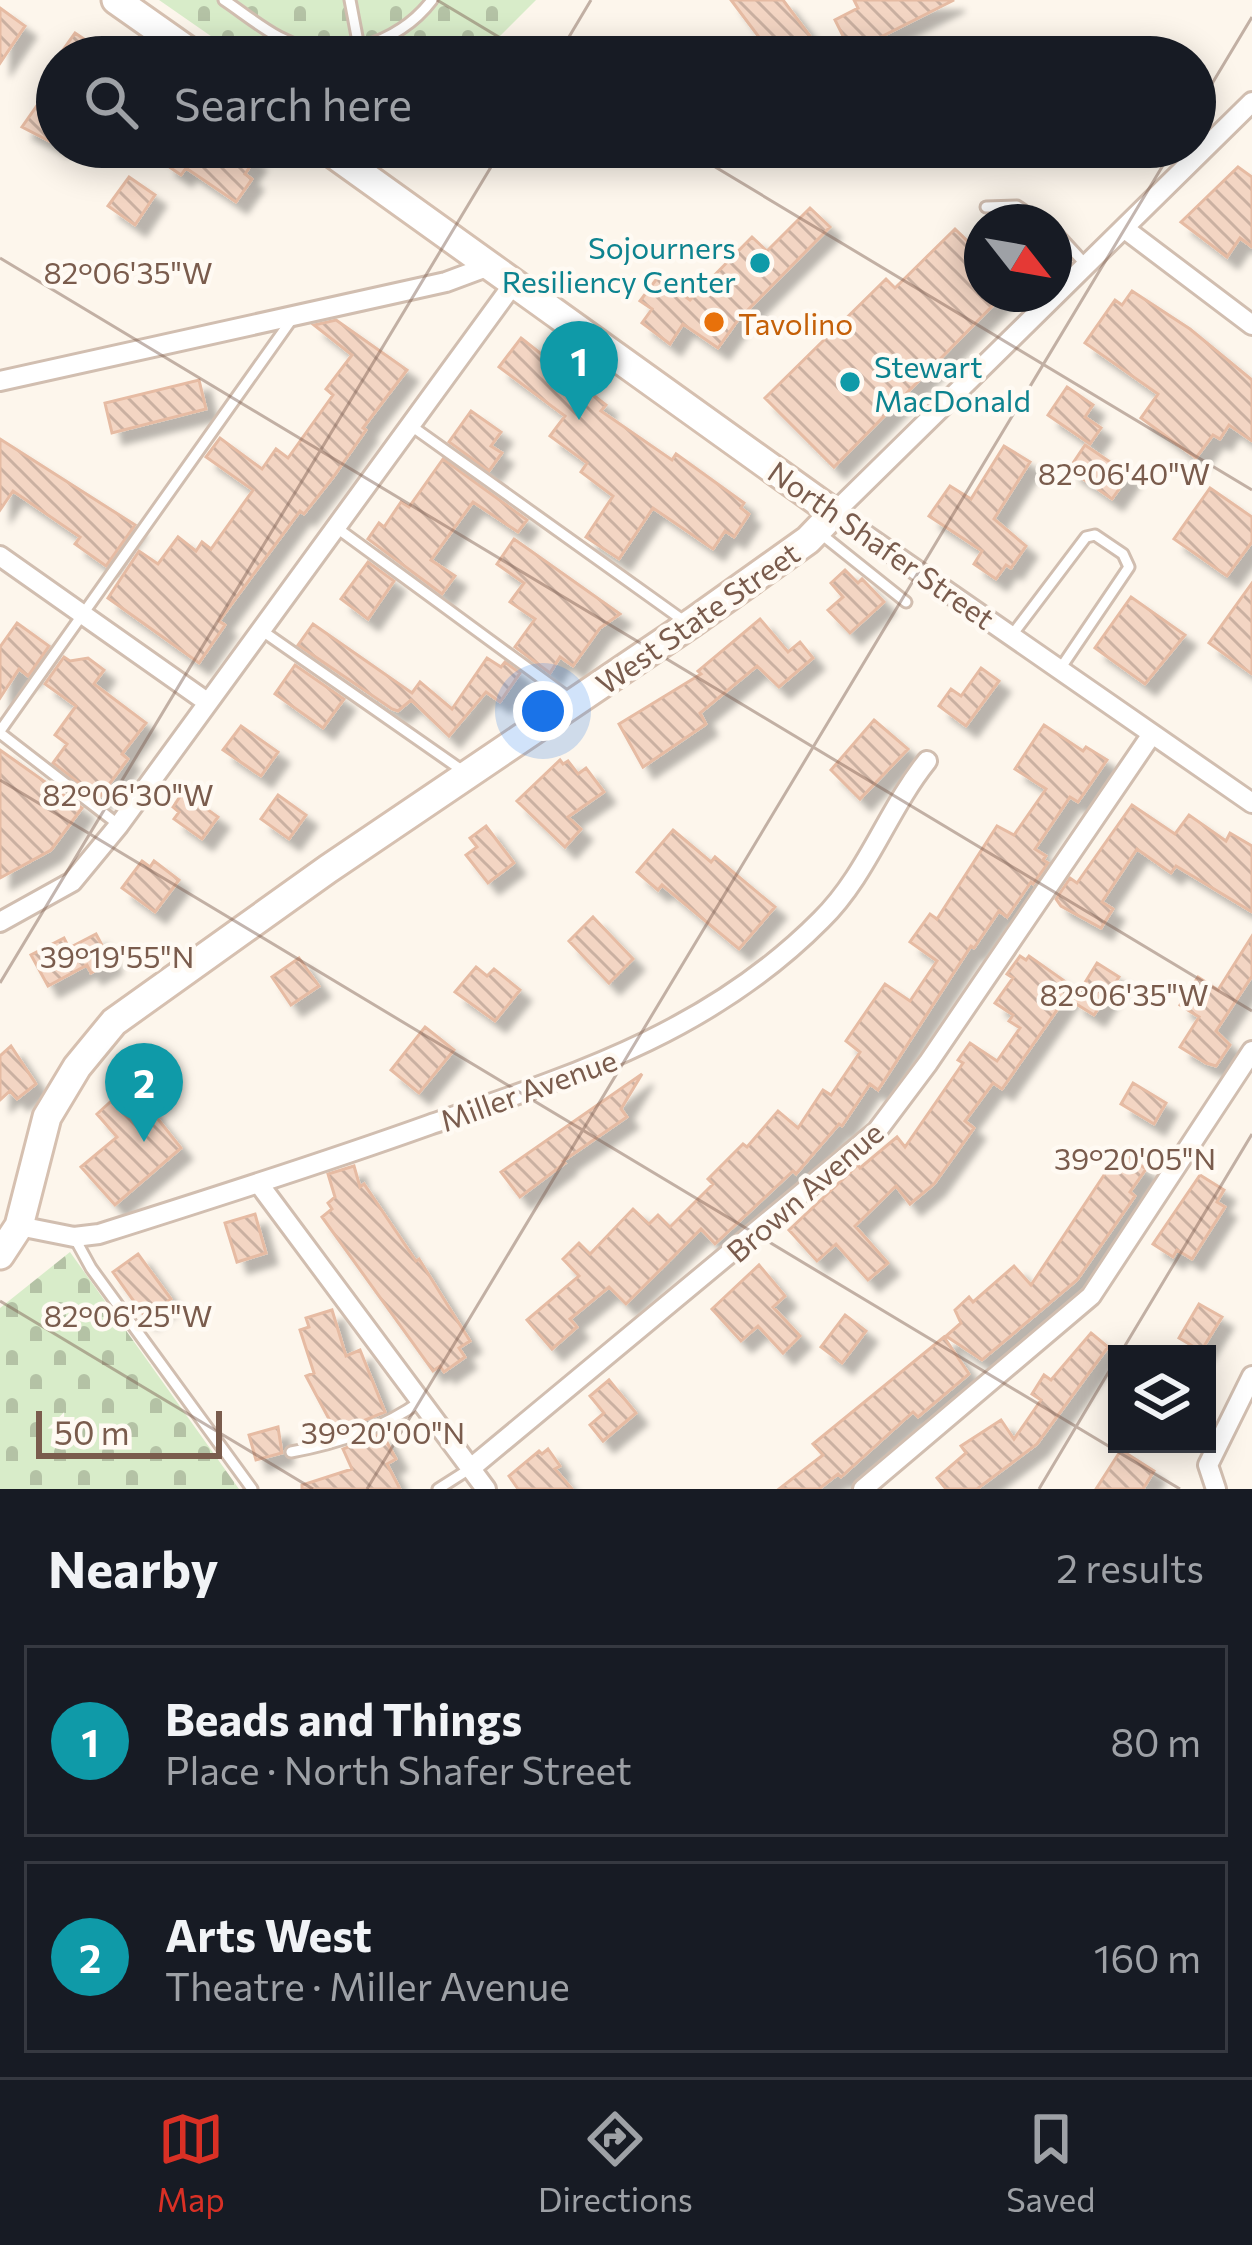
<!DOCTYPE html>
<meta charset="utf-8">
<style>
body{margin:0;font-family:Commissioner,sans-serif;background:#242831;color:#f1f3f6}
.controls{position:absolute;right:36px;bottom:36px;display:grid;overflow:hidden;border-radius:0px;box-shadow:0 6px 30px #0003}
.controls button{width:108px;height:108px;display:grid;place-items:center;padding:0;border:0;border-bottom:3px solid #363941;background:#171b24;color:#f1f3f6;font:60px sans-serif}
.compass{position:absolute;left:964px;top:204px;width:108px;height:108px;border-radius:50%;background:#171b24;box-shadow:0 6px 30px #0003;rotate:121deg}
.scale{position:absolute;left:36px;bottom:30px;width:186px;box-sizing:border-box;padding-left:12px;border:6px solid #7a5c4d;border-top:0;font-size:33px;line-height:42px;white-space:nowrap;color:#7a5c4d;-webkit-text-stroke:9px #fffaf3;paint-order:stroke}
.you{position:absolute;left:543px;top:711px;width:42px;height:42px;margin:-30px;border:9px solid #fff;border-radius:50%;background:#1a73e8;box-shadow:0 0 0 18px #1a73e833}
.badge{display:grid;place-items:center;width:78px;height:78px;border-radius:50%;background:#d93025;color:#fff;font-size:39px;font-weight:700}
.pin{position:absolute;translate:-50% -99px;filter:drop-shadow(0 3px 6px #0008)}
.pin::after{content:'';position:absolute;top:63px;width:42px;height:36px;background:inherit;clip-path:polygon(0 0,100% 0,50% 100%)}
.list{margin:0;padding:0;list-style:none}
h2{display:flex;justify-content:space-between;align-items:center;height:156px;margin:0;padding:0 48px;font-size:51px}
h2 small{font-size:39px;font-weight:400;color:#9ea1a6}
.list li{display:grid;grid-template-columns:78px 1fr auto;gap:36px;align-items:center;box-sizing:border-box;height:192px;margin:0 24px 24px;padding:0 24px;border:3px solid #363941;border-radius:0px}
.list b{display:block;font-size:45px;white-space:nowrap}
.list p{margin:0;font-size:39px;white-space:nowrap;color:#9ea1a6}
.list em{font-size:39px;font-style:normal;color:#9ea1a6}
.icon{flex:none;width:66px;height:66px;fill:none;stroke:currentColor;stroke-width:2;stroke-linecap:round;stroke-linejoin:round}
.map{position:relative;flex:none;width:1252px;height:1489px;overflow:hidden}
.search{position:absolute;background:#171b24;box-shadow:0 6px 30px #0003;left:36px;right:36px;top:36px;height:132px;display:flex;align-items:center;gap:30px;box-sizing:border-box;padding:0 42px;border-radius:66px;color:#9ea1a6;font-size:45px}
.sheet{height:588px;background:#171b24}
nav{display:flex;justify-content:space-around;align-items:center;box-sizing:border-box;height:168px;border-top:3px solid #363941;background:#171b24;font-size:33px;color:#9ea1a6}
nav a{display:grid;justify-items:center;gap:6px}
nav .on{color:#d93025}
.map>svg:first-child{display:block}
.cemetery{fill:url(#cemetery-stones)}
.building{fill:url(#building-back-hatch);stroke:#e6bba3;stroke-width:3;filter:url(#shadow)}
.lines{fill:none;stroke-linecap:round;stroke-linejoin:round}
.lane-casing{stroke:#d1beb0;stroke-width:15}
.street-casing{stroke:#d1beb0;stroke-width:24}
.secondary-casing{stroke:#d6c0b0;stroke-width:33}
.lane{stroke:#fff;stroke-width:9}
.street{stroke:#fff;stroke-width:18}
.secondary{stroke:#fff;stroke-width:27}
.ticks{fill:none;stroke:#7a5c4d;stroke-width:3;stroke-opacity:0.45}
.culture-dot{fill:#0f9aa8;stroke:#fffaf3;stroke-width:4.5}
.food-dot{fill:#e8710a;stroke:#fffaf3;stroke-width:4.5}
.labels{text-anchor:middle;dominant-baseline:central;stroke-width:9;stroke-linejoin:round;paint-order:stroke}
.culture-label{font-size:30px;fill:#0d838f;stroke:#fffaf3;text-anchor:end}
.food-label{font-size:30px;fill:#c56008;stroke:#fffaf3;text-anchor:start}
.street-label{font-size:30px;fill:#7a5c4d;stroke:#fffaf3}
.ticks-label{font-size:30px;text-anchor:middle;fill:#7a5c4d;stroke:#fffaf3;stroke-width:9;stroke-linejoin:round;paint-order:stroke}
</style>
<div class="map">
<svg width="1252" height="1489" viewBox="0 0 1252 1489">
<defs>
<pattern id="cemetery-stones" width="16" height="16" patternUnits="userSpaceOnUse" patternTransform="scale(3)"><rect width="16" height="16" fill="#d8ecc9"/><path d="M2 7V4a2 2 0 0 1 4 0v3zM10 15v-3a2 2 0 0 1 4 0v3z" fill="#b4c2a5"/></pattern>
<pattern id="building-back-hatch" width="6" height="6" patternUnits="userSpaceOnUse" patternTransform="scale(3)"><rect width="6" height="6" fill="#f3d5c3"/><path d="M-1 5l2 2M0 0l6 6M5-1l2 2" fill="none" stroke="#cab0a1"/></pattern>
<filter id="shadow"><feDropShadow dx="11" dy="11" stdDeviation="3" flood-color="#0004"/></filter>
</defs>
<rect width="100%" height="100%" fill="#fdf6ec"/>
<!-- cemetery -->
<path class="cemetery" d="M159 0H536L479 57H241Z
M70 1252 239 1489H0V1308Z"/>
<!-- building -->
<path class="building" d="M731 0H783L816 44 799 57H774Z
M854 0H954L851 52 835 20 858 8Z
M0 8 25 26 0 63Z
M75 33 111 57H58Z
M57 77V145L22 127Z
M153 147H236L255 159 245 174 252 179 236 202 186 168 181 175 165 164 169 159Z
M1238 167 1252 177V247L1240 238 1227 257 1181 222Z
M129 177 155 195 135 225 108 206Z
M810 208 830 227 738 320 718 348 683 324 670 344 642 323 652 309 640 301 658 277 690 300 752 237 767 251Z
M955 229 982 255V294H1004L834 467 765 398 886 279 895 288Z
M1132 291 1190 329 1252 380V441L1229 425 1220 439 1213 435 1196 458 1141 418 1158 394 1085 343 1115 300 1122 305Z
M336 320 407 370 363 428 366 430 334 476 304 514 300 511 219 621 225 625 199 663 108 598 139 551 158 564 178 537 196 551 202 542 211 549 253 490 206 457 220 438 262 469 276 449 288 458 333 395 326 389 352 355 314 325Z
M521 338 606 405 601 411 672 460 676 454 744 503 741 508 749 514 734 537 725 531 713 549 653 508 619 559 586 537 613 496 581 472 587 463 550 436 565 416 499 367Z
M199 380 206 409 112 433 105 403Z
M1067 387 1093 405 1085 417 1101 428 1090 444 1048 415Z
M471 411 501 432 491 446 502 453 489 471 449 442Z
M0 439 135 525 106 566 75 544 80 537 13 491 0 510Z
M1085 445 1129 475 1112 499 1069 469Z
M1004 446 1030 462 994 519 1026 546 1011 568 1006 565 996 579 974 564 982 551 929 516 950 486 971 499Z
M443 459 527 520 518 532 473 502 431 560 455 576 442 594 368 539 379 523 384 527 401 502 409 507Z
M1210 488 1252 517V542L1227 576 1174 539Z
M514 539 620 614 600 628 573 666 560 657 550 673 515 647 535 619 510 602 524 583 497 564Z
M368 562 394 581 368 619 341 599Z
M845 570 858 583 862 579 884 602 850 633 828 610 843 597 831 583Z
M1252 583V674L1209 643Z
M1131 597 1185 635 1145 684 1095 648Z
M760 619 788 652 800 642 813 658 779 687 757 666 700 713 706 724 643 767 619 724 701 674 698 671Z
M17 623 49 646 28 676 19 669 0 698V647Z
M313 624 412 693 420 682 452 709 487 658 501 667 505 662 520 673 500 702 486 692 449 736 411 700 398 711 392 709 298 645Z
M64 657 70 661 88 658 104 670 94 684 146 723 122 754 128 759 99 798 53 763 67 744 55 735 76 706 45 684Z
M295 665 344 699 323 728 275 694Z
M981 668 999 681 966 726 939 706 951 689 961 696Z
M874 720 908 749 860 799 831 770Z
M1044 725 1083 751 1086 747 1107 760 1078 802 1070 797 1035 849 1046 856 1043 860 1048 863 1033 884 1031 882 1007 917 999 911 974 948 971 946 878 1090 870 1084 842 1126 839 1124 796 1174 793 1171 715 1244 701 1229 626 1304 609 1287 570 1319 577 1327 552 1349 527 1320 579 1276 563 1259 579 1243 590 1254 633 1209 649 1224 658 1215 670 1227 713 1184 708 1179 743 1144 747 1147 778 1111 798 1128 823 1090 831 1095 860 1052 846 1041 885 984 910 1001 937 961 910 942 930 914 937 919 997 826 1014 835 1046 789 1015 769Z
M241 726 278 752 261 776 223 750Z
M0 750 82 808 51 850 0 878Z
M560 760 563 764 568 761 578 774 586 768 604 792 568 817 581 829 565 847 517 801Z
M183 792 218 817 202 839 174 819 179 812 173 807Z
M278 795 306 815 289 839 261 819Z
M1132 805 1175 834 1189 815 1226 841 1230 833 1252 846V912L1176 866 1171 873 1137 849 1102 902 1113 909 1101 928 1061 906 1056 899 1070 878 1077 883Z
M486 826 514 863 488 883 466 855 477 847 470 838Z
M673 830 711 862 715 857 775 907 739 949 662 885 658 890 637 872Z
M142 861 150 867 154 861 179 880 155 912 122 888Z
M593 917 633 959 609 983 569 941Z
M96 934 111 962 91 973 87 965 48 986 31 955 64 938 69 948Z
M1252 936V976L1216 1031 1230 1045 1216 1066 1206 1063 1180 1047 1199 1017 1180 1005 1198 977 1218 990Z
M1020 956 1026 960 1029 956 1073 987 1002 1089 993 1083 965 1121 974 1128 934 1184 910 1204 896 1186 855 1226 888 1263 868 1280 836 1244 817 1261 789 1230 858 1165 860 1168 897 1137 905 1147 963 1063 958 1060 970 1043 997 1061 1020 1028 1009 1021 1013 1015 995 1003 1013 978 1007 974Z
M299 958 319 986 291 1005 272 977Z
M1097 963 1119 977 1094 1015 1073 1002Z
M476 967 487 976 494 969 520 990 495 1021 455 992Z
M425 1027 454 1050 419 1093 391 1070Z
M11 1046 36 1084 17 1099 10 1091 0 1100V1056Z
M642 1074 621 1109 627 1117 563 1161 565 1163 520 1197 501 1172Z
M1133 1083 1166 1103 1154 1124 1121 1104Z
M130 1084 181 1148 115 1205 81 1167 117 1137 97 1114Z
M1120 1151 1146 1169 1130 1192 1135 1196 1077 1280 982 1360 946 1336 961 1323 955 1310 969 1297 973 1302 1014 1266 1031 1285Z
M354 1166 360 1187 364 1184 416 1261 419 1259 470 1341 459 1348 465 1357 444 1372 440 1366 433 1371 322 1217 332 1209 328 1203 335 1197 328 1174Z
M1200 1175 1224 1190 1217 1202 1225 1207 1192 1259 1177 1250 1173 1257 1153 1244Z
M255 1214 266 1253 237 1262 225 1223Z
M138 1254 171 1299 146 1318 113 1272Z
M759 1265 785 1296 773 1307 800 1336 783 1353 758 1326 741 1341 712 1309Z
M1199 1304 1222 1317 1201 1351 1179 1338Z
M332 1310 346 1356 360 1350 385 1412 336 1432 306 1376 314 1373 300 1330 309 1327 306 1318Z
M845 1315 866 1331 842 1363 821 1347Z
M1091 1333 1108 1347 1037 1444 977 1489H946L937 1478 966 1453 961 1446 1001 1420 1014 1439 1041 1400 1032 1394 1044 1375 1051 1380Z
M944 1337 969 1374 918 1417 913 1412 841 1477 838 1474 819 1489H779L823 1455 813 1444Z
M609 1380 636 1413 603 1441 590 1425 604 1413 590 1396Z
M278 1427 282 1453 256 1460 249 1435Z
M382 1433 396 1459 387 1464 400 1489H302V1485L352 1469 343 1449Z
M548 1449 560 1466 555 1469 572 1489H518L509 1476 539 1451 542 1454Z
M1121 1450 1154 1471 1143 1489H1096Z"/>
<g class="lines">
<!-- lane casing -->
<g class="lane-casing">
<path id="lane" d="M224 0C242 12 260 27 279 37 332 66 398 45 432 0
M350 0 359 47
M986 207 1017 206 1041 222
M1054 230 1087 266
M410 425 684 621
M337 528 570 699
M821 534 906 602
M261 630 463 771
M1012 635 1086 537 1095 535 1123 554 1129 567 1060 669
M0 731 292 319
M0 733 119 825
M74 1237 91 1268 252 1489
M291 1452C336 1444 383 1428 421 1401
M438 1489 471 1468"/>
</g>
<!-- street casing -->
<g class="street-casing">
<path id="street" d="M1252 102 834 513 1252 803
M1125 229 1252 325
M0 381 446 282 489 266
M0 556 207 702
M0 922 72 882 119 825 514 283
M259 1184 486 1489
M19 1226 74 1237 99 1234C210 1199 320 1164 429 1125 574 1075 710 1032 821 920 867 875 887 811 927 761
M471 1468 877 1131 928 1063 1152 734
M863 1489 1091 1296 1252 1051
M1216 1489 1208 1465 1252 1376"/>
</g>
<!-- secondary casing -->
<g class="secondary-casing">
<path id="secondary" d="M116 0 197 57
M0 1255 19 1226 47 1117 77 1067 114 1022 328 869 693 622 808 540 834 513 324 147"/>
</g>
<!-- lane -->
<use href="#lane" class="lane"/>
<!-- street -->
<use href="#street" class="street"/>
<!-- secondary -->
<use href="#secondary" class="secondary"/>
</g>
<!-- ticks -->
<path class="ticks" d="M437 0 532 57M557 57 591 0M1195 112 1252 17M682 147 1252 490M0 258 1252 1011M0 780 1180 1489M0 983 503 147M0 1301 313 1489M1120 1354 1252 1134M367 1489 1174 147M1039 1489 1117 1358"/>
<!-- markers -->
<g class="culture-dot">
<circle cx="760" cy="263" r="12"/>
<circle cx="850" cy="382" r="12"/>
</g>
<circle class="food-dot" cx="714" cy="322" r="12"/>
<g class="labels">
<!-- culture labels -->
<g class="culture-label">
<text x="736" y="246">Sojourners<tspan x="736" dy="34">Resiliency Center</tspan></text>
<text x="874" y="365" text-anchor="start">Stewart<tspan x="874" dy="34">MacDonald</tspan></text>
</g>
<!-- food labels -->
<g class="food-label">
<text x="738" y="322">Tavolino</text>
</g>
<!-- street labels -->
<g class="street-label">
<text transform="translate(882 544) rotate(35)">North Shafer Street</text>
<text transform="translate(697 617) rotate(-35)">West State Street</text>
<text transform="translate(528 1089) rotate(-20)">Miller Avenue</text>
<text transform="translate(804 1191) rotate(-41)">Brown Avenue</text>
</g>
</g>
<g class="ticks-label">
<text x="128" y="284">82°06'35"W</text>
<text x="1124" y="485">82°06'40"W</text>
<text x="128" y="806">82°06'30"W</text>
<text x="117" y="968">39°19'55"N</text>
<text x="1124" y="1006">82°06'35"W</text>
<text x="1135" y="1170">39°20'05"N</text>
<text x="128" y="1327">82°06'25"W</text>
<text x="383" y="1444">39°20'00"N</text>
</g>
</svg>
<div class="controls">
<button><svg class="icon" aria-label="layers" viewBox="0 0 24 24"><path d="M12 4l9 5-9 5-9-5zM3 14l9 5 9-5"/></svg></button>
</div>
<svg class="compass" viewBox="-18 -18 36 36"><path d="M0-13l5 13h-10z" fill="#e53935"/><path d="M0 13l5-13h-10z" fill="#9ea1a6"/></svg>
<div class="scale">50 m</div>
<div class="you"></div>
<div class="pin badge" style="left:579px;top:420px;background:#0f9aa8">1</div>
<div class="pin badge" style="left:144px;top:1142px;background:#0f9aa8">2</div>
<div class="search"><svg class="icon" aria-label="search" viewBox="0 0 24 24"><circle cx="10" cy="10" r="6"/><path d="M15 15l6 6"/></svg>Search here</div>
</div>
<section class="sheet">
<h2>Nearby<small>2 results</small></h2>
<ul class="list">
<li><span class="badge" style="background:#0f9aa8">1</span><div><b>Beads and Things</b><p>Place · North Shafer Street</p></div><em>80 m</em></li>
<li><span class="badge" style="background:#0f9aa8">2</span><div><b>Arts West</b><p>Theatre · Miller Avenue</p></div><em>160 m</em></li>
</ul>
</section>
<nav>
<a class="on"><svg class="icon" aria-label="map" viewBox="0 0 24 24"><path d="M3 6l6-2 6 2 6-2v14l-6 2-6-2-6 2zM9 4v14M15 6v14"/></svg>Map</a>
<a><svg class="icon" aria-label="directions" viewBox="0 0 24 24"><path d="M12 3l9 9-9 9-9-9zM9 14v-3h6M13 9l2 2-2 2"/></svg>Directions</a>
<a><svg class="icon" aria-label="saved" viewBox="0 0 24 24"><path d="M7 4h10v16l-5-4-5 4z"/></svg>Saved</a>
</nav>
